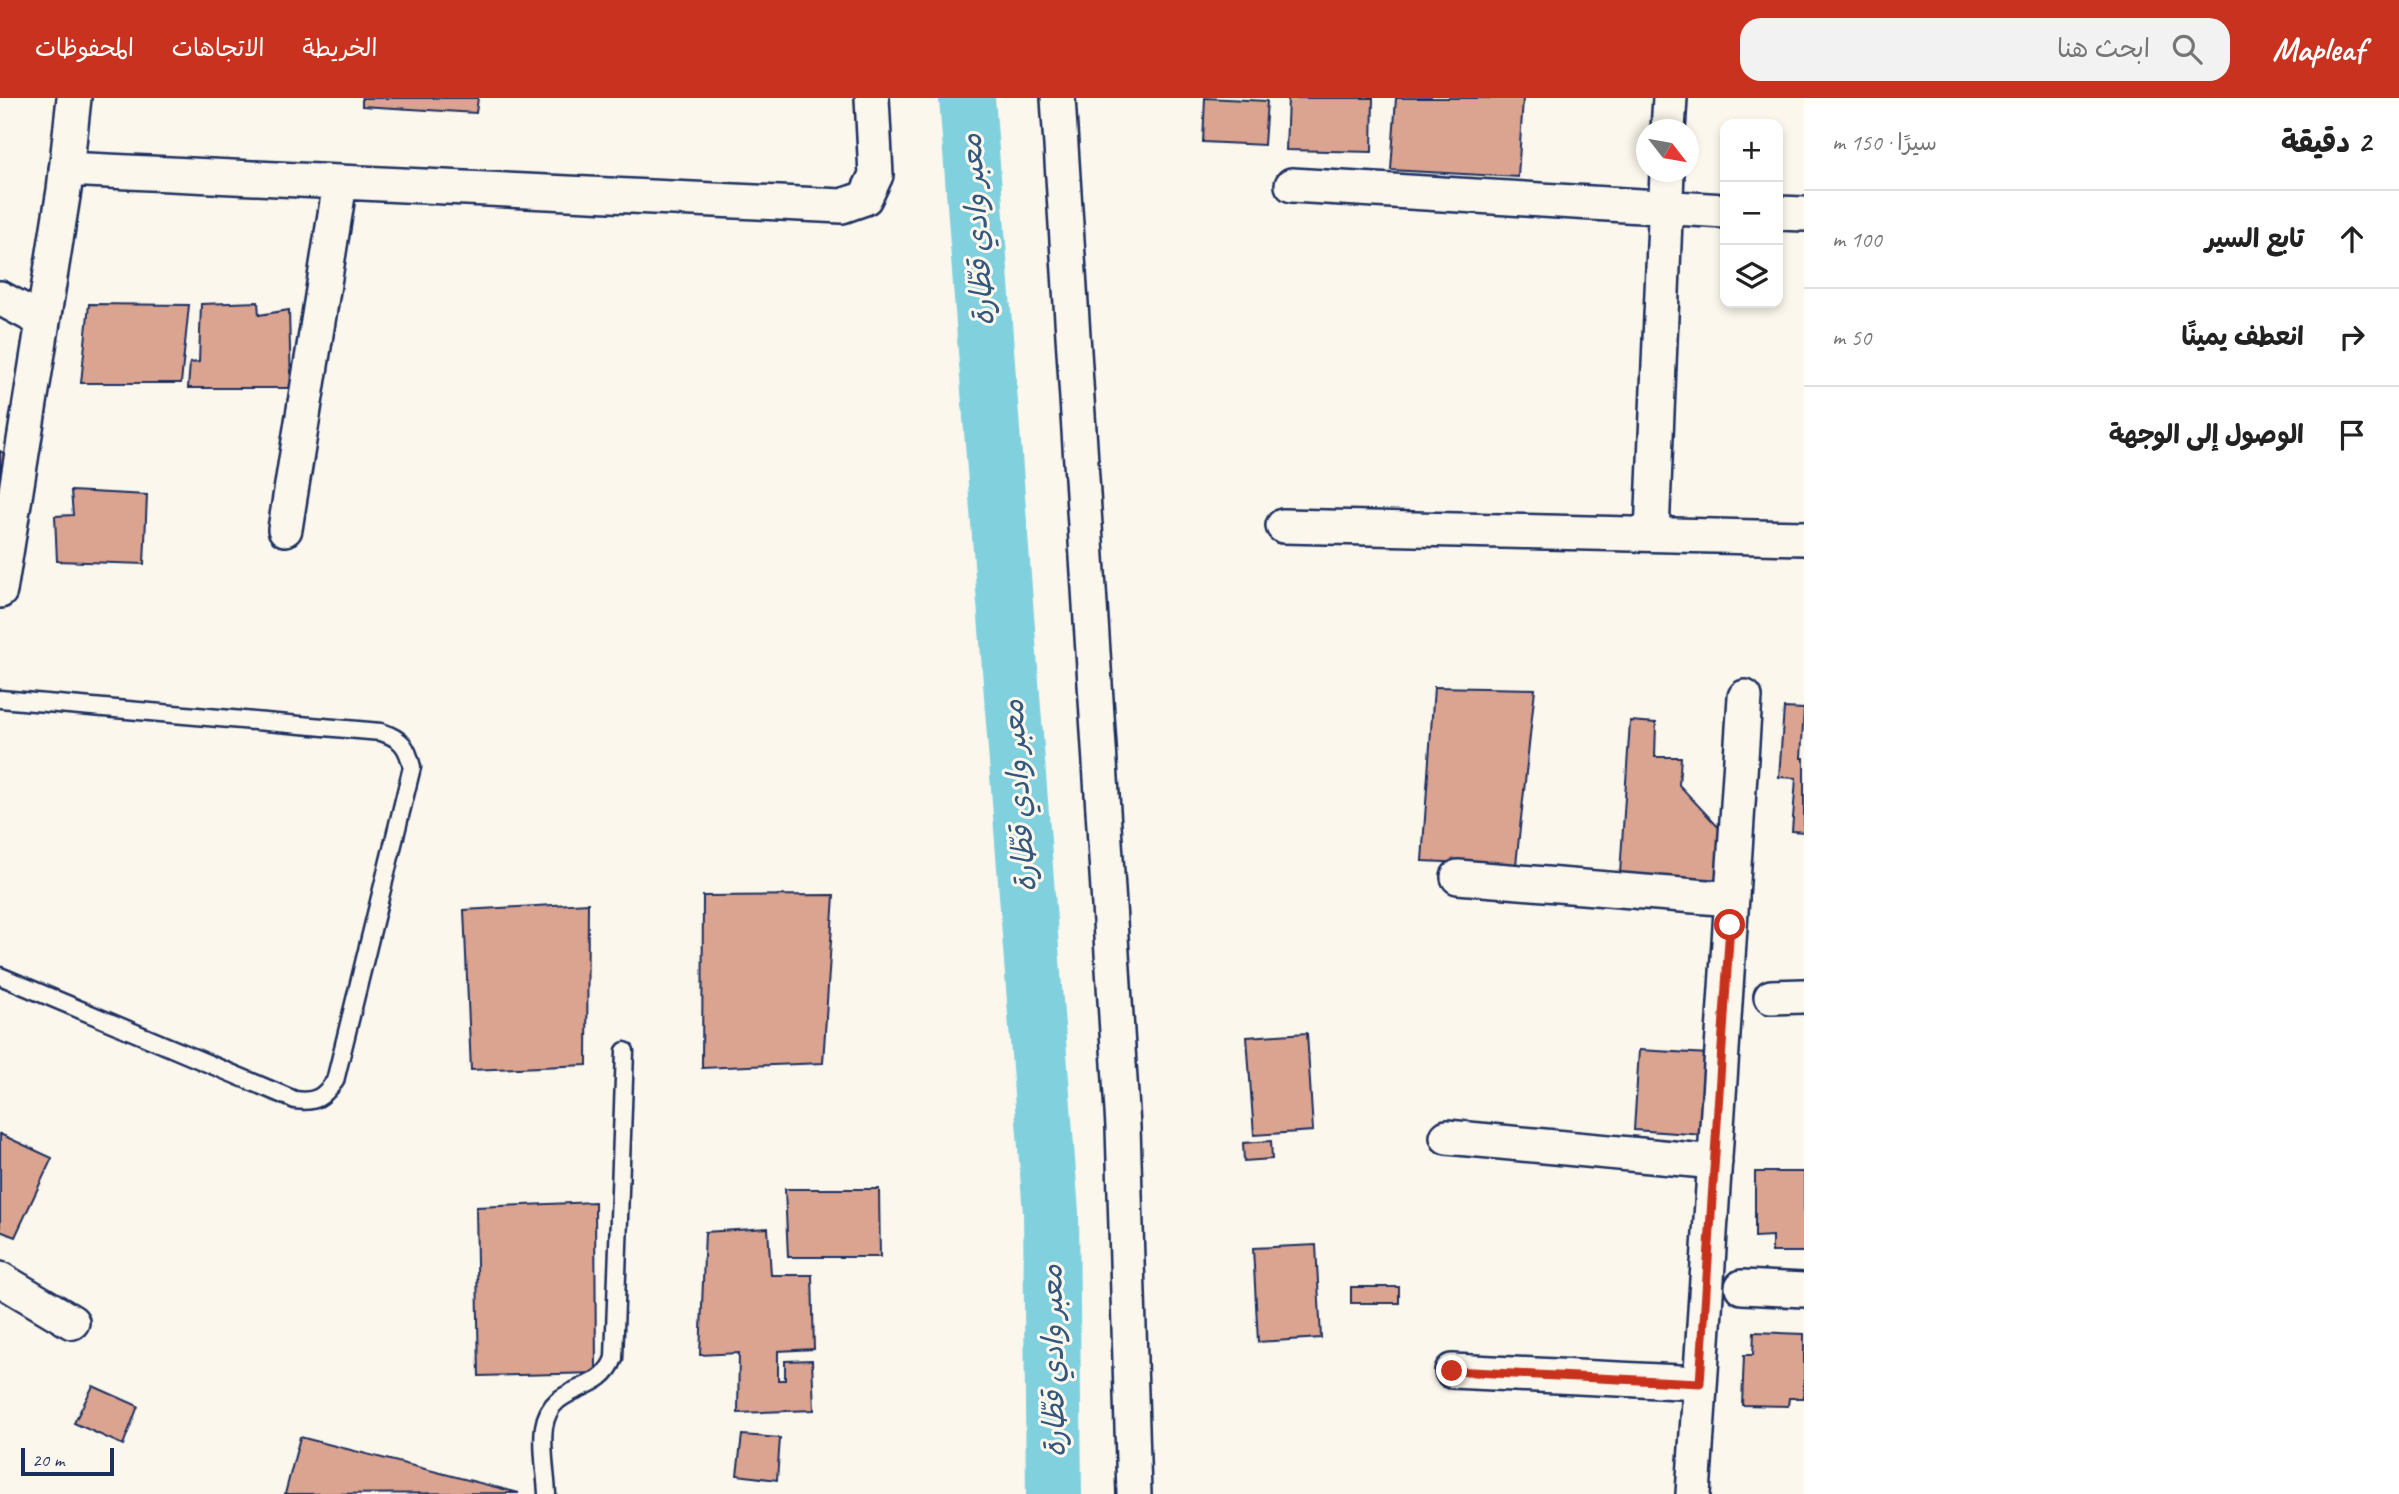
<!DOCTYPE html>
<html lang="ar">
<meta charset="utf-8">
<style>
body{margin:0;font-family:Caveat,"Playpen Sans Arabic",sans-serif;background:#f2f2f2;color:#222;direction:rtl}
.controls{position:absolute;right:21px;top:21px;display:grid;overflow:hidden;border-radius:14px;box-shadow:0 4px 10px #0003}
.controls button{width:63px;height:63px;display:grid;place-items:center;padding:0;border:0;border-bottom:2px solid #e0e0e0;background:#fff;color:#222;font:35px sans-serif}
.compass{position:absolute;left:1636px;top:21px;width:63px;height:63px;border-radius:50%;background:#fff;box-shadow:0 4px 10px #0003;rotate:121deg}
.scale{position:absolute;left:21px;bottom:18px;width:93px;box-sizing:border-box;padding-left:7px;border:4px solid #1b2f5e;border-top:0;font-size:19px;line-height:24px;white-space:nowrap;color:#1b2f5e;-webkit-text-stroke:5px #fbf7ec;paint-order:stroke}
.stop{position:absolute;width:21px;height:21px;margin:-16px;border:5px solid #c8321e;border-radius:50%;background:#fff}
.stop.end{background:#c8321e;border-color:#fff;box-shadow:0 2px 7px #0008}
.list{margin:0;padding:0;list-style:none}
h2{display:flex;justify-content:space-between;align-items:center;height:91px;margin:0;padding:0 28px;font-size:30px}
h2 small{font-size:23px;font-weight:400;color:#767676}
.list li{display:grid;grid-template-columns:46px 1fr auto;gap:21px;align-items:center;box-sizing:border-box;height:98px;padding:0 28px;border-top:2px solid #e0e0e0}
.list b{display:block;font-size:26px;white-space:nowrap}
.list em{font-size:23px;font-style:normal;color:#767676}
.icon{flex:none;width:38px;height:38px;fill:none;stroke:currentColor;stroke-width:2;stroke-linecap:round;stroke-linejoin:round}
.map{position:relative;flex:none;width:1804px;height:1396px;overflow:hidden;direction:ltr}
header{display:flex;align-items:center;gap:42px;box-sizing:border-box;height:98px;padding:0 35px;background:#c8321e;color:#fff}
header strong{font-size:33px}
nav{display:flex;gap:38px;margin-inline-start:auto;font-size:24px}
.search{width:490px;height:63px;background:#f2f2f2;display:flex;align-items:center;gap:18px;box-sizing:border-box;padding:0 24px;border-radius:21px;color:#767676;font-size:26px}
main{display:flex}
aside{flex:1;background:#fff}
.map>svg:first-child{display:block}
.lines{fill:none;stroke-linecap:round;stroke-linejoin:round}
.river{stroke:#81d0de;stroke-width:56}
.building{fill:#daa491;stroke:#1b2f5e;stroke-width:2}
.lane-casing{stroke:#1b2f5e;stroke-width:21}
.street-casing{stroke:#1b2f5e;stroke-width:38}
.lane{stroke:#fbf7ec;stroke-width:16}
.street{stroke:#fbf7ec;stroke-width:33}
.route{stroke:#c8321e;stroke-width:9}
.labels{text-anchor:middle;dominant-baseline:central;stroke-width:6;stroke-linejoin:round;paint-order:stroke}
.water-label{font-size:30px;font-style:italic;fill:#34577e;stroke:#fbf7ec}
</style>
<header>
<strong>Mapleaf</strong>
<div class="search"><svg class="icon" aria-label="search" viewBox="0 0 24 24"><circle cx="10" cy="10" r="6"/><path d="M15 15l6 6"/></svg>ابحث هنا</div>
<nav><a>الخريطة</a><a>الاتجاهات</a><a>المحفوظات</a></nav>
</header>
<main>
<aside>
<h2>2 دقيقة<small>سيرًا · 150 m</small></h2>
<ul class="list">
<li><svg class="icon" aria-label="ahead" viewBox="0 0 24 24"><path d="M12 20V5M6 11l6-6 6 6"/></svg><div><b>تابع السير</b></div><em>100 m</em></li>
<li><svg class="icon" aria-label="right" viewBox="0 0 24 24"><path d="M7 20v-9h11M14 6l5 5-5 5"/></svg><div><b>انعطف يمينًا</b></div><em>50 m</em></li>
<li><svg class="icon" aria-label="arrive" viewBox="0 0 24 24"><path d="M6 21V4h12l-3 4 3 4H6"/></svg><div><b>الوصول إلى الوجهة</b></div></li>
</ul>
</aside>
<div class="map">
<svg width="1804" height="1396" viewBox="0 0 1804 1396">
<rect width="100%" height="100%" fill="#fbf7ec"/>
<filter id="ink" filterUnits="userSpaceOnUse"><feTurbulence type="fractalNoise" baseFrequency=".0143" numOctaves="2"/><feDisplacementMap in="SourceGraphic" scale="14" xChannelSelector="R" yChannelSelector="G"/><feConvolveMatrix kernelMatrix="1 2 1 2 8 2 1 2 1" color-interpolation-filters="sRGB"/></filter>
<g filter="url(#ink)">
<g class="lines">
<!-- river -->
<path class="river" d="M967 0 1051 1115 1054 1396"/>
</g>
<!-- building -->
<path class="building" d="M362 0H478L476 15 362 8Z
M1205 0 1267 3 1264 47 1203 44Z
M1288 0H1373L1372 54 1286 52Z
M1396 0H1523L1518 79 1391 72Z
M258 204 259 217 289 212 291 290H188L190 265 199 264 201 206Z
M89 206 189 207 181 285H81Z
M0 353 5 356 0 389Z
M71 393 147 397 144 466 57 463 55 418 73 417Z
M1434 589 1535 591 1516 767 1422 763Z
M1784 610 1804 611 1801 660H1804V734L1792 733 1796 680 1779 679Z
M1630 623 1656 625 1655 659H1681L1679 687 1722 733 1717 783 1620 776Z
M834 797 823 965 702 970 703 798Z
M588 805 587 967 471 972 464 812Z
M1307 935 1313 1033 1254 1037 1247 939Z
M1639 952 1709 956 1704 1037 1634 1032Z
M0 1036 52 1060 15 1139 0 1133Z
M1271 1043 1272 1061 1244 1063 1243 1045Z
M1755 1074H1804V1154H1772V1138L1755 1139Z
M785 1091H879L880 1159H788Z
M595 1104 596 1275 479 1278 476 1109Z
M768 1130 771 1177H812L814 1251 778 1253V1282H785V1263L812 1262 814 1312 738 1315 739 1255 700 1257 705 1134Z
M1316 1147 1321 1240 1258 1244 1253 1150Z
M1351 1189H1399V1205H1351Z
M1754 1234 1804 1236V1300H1789L1788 1308 1742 1307 1744 1257H1753Z
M93 1288 138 1308 123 1347 74 1325Z
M742 1337 780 1340 777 1382 737 1377Z
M300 1339 519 1395 285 1396Z"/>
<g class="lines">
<!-- lane casing -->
<g class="lane-casing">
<path id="lane" d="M0 601 381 634C402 641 407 648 412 669L335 983C323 999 316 1005 295 1002L0 878
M547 1396C546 1375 541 1350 544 1329 551 1283 601 1298 614 1260L625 953"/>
</g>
<!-- street casing -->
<g class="street-casing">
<path id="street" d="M1058 0 1123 1029 1134 1396
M1668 32 1670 0
M66 71 842 108 865 100 876 77 872 0
M1292 87 1725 113
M1778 115 1804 116
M0 200 43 223
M1283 428 1804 440
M285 431 340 85
M1652 435 1667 74
M0 493 64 92 74 0
M1458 779 1732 801
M1771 899 1804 898
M1447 1039 1715 1064
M0 1181 72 1224
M1742 1189 1804 1192
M1452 1273 1700 1285
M1693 1396 1745 599"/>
</g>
<!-- lane -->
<use href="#lane" class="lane"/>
<!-- street -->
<use href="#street" class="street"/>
</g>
</g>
<g class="lines" filter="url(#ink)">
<!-- route -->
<path class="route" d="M1452 1273 1700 1285 1730 827"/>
</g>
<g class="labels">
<!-- water labels -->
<g class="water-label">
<text transform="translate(977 132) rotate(-94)">معبر وادي قطّارة</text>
<text transform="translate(1019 698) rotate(-94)">معبر وادي قطّارة</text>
<text transform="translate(1053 1263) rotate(-91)">معبر وادي قطّارة</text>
</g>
</g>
</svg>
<div class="controls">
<button>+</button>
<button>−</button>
<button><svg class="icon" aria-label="layers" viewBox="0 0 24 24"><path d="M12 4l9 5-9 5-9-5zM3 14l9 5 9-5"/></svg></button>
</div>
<svg class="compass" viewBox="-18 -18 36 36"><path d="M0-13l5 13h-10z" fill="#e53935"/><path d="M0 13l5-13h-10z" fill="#767676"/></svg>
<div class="scale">20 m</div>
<div class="stop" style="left:1730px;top:827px"></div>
<div class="stop end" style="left:1452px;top:1273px"></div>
</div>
</main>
